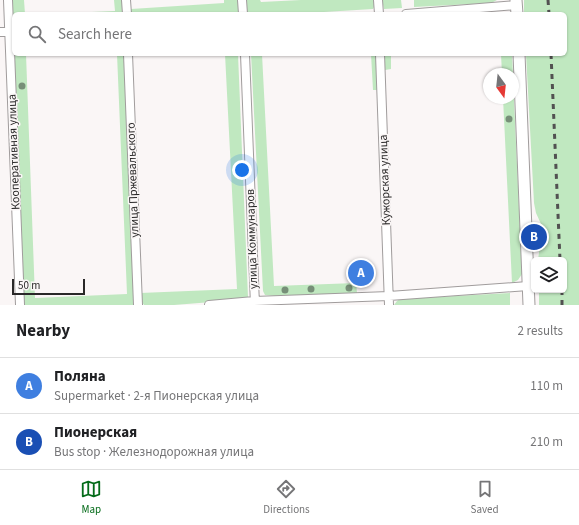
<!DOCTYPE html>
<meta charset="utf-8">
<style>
body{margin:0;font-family:"Source Sans 3",sans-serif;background:#f2f2f2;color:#202124}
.controls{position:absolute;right:12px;bottom:12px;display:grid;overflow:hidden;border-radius:6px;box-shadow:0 1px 3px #0004}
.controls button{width:36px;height:36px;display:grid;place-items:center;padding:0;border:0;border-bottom:1px solid #e0e0e0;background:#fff;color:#202124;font:20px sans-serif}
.compass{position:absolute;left:483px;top:68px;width:36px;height:36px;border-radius:50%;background:#fff;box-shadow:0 1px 3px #0004;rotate:165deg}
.scale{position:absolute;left:12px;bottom:10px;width:73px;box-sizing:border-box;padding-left:4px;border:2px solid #292828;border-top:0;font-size:11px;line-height:14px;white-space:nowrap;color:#292828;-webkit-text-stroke:3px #faf6f6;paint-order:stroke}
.you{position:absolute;left:242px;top:170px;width:14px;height:14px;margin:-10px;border:3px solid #fff;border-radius:50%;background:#1a73e8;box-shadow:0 0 0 6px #1a73e833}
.badge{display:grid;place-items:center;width:26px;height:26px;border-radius:50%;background:#046b19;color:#fff;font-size:13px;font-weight:700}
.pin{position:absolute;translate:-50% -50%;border:2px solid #fff;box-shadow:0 1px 4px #0006}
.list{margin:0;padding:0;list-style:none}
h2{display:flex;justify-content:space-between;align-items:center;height:52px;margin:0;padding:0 16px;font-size:17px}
h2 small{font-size:13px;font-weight:400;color:#757577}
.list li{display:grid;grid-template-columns:26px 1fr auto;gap:12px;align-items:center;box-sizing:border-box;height:56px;padding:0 16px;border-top:1px solid #e0e0e0}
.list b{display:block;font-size:15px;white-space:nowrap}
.list p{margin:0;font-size:13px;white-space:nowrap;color:#757577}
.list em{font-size:13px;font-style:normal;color:#757577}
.icon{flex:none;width:22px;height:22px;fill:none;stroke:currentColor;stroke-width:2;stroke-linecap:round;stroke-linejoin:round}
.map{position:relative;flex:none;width:579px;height:305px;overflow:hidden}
.search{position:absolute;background:#fff;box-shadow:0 1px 3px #0004;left:12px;right:12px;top:12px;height:44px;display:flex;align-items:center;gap:10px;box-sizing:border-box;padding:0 14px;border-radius:6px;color:#757577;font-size:15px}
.sheet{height:164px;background:#fff}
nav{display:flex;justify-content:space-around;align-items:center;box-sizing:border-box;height:56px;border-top:1px solid #e0e0e0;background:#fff;font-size:11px;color:#757577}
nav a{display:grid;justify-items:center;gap:2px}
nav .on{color:#046b19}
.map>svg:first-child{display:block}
.green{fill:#c0e8c0}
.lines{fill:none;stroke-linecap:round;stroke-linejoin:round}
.street-casing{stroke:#a09c9c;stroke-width:10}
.secondary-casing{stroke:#a09c9c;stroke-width:13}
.street{stroke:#fff;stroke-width:8}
.secondary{stroke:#fff;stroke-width:11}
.rail{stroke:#525151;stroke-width:3;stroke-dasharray:5 5;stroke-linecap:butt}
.tree{fill:#778f78}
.labels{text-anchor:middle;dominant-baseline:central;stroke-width:3;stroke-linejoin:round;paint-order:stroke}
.street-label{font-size:12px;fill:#292828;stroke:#faf6f6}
</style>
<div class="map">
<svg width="579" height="305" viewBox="0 0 579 305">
<rect width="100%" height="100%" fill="#faf6f6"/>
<!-- green -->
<path class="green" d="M11 0H24L25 14H14V23L12 16Z
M114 0H125L126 14H45L115 11Z
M224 0H238L239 14H131V9L224 3Z
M245 0H260L261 2 301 0H375V5L373 9 291 14H248L246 10Z
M382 0H401L402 8 384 9Z
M414 0H497L491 3 414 7Z
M524 0H579V305H539V290H564V260H538L542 230 541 224 536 213 534 203 526 54H565V14H524Z
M14 46V54H26L35 298 127 294 117 54H126L135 302 134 305H24L14 53Z
M225 54H238L248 297 237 300 174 305H144L142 302 140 293 237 289Z
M251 54H262L274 286 356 283 357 293 275 296 265 295 263 291Z
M371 54H378L379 90H373Z
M384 54H391V69L385 70Z
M501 54H512L513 74H502Z
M513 78 522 274 518 280 512 283 503 98H513Z
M510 293V305H394L397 301 400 299Z"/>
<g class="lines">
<!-- street casing -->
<g class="street-casing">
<path id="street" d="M8 0 20 305
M126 0 127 14
M242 0 243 14
M378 0 379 14
M406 14 517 5
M0 32H13
M128 54 138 305
M245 54 255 305
M380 54 389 305
M209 305 254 301 389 296 528 286"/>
</g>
<!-- secondary casing -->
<g class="secondary-casing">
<path id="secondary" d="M516 0 517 14
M519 54 529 305"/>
</g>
<!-- street -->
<use href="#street" class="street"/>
<!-- secondary -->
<use href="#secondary" class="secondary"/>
<!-- rail -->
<path class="rail" d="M548 0 549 14
M551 54 560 260
M562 290V305"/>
</g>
<!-- trees -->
<g class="tree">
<circle cx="22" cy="86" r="3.5"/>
<circle cx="509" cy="119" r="3.5"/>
<circle cx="349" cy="288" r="3.5"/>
<circle cx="311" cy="289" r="3.5"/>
<circle cx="285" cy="290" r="3.5"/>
</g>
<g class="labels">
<!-- street labels -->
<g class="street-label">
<text transform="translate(14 152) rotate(-92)">Кооперативная улица</text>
<text transform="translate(133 180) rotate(-92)">улица Пржевальского</text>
<text transform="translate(385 180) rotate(-92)">Кужорская улица</text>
<text transform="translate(252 239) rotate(-92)">улица Коммунаров</text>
</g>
</g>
</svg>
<div class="controls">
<button><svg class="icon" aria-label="layers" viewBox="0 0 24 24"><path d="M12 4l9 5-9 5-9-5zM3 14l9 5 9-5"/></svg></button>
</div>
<svg class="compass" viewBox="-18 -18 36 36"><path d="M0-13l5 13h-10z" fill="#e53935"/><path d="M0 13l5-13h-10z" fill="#757577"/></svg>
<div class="scale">50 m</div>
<div class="you"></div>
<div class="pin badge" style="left:361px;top:273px;background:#3f7fe0">A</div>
<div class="pin badge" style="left:534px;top:237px;background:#1a4fb4">B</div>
<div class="search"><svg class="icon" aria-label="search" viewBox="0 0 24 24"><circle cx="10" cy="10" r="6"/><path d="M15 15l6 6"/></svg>Search here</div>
</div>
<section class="sheet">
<h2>Nearby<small>2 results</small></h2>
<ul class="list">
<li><span class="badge" style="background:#3f7fe0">A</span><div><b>Поляна</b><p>Supermarket · 2-я Пионерская улица</p></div><em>110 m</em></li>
<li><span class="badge" style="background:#1a4fb4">B</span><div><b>Пионерская</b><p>Bus stop · Железнодорожная улица</p></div><em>210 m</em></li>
</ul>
</section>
<nav>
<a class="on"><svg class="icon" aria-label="map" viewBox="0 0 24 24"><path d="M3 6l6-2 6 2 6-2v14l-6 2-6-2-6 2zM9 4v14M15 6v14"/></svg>Map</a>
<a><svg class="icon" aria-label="directions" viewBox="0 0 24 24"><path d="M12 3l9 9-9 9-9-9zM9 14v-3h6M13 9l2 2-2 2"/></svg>Directions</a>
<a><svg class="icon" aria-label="saved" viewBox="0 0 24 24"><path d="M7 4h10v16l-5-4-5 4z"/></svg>Saved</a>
</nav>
